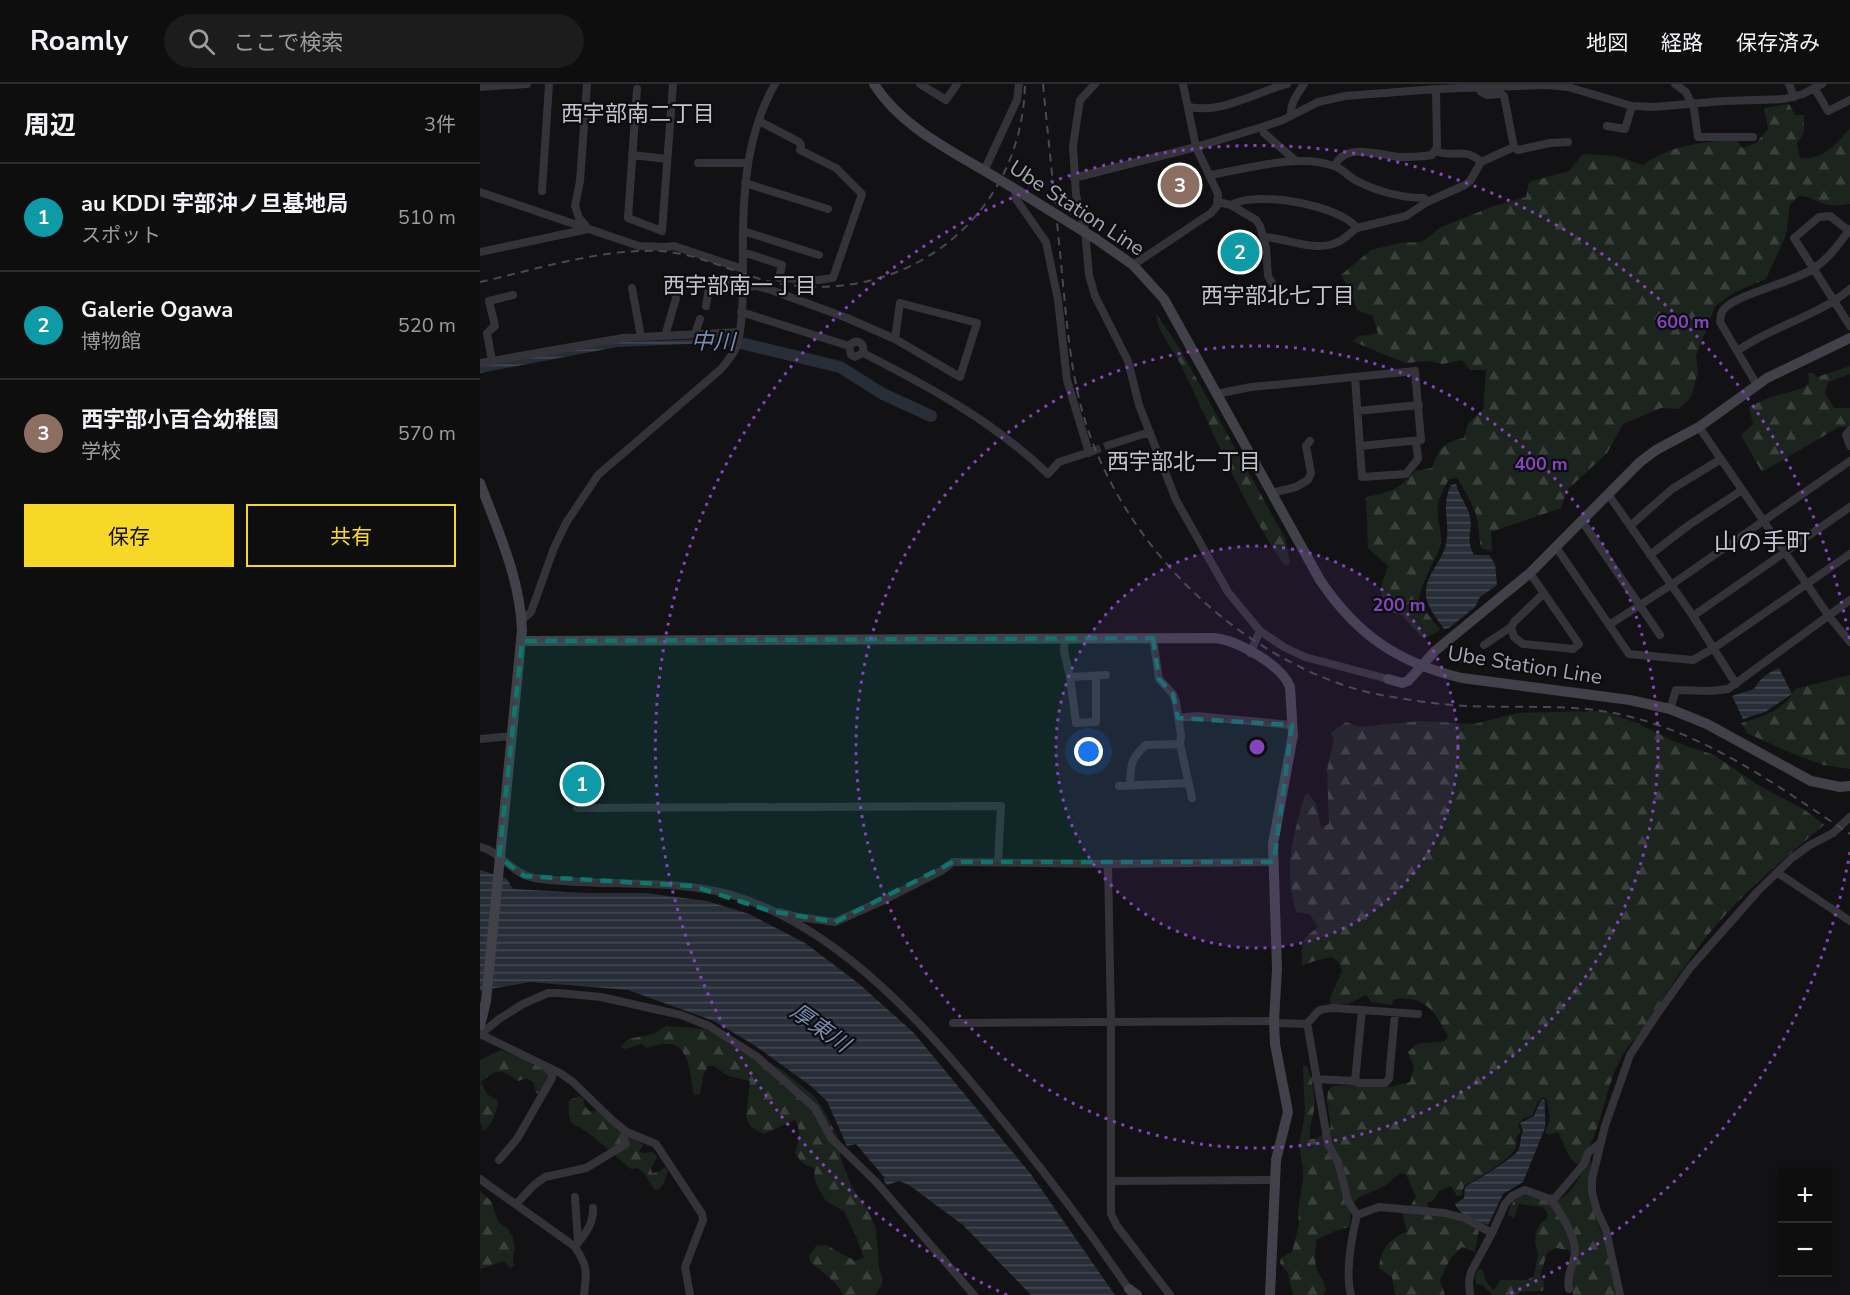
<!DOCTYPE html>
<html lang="ja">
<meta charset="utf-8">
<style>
body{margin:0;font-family:"Nunito Sans","Noto Sans JP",sans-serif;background:#1c1c1d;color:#f1f3f6}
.controls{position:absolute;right:18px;bottom:18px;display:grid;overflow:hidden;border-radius:0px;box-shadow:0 3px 9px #0003}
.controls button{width:54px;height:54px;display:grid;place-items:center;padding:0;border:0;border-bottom:2px solid #2e2e2f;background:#0e0e0f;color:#f1f3f6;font:30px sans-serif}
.you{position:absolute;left:609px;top:668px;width:21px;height:21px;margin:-15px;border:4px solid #fff;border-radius:50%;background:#1a73e8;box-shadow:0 0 0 9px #1a73e833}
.badge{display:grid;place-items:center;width:39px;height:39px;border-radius:50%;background:#f8d826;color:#fff;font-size:20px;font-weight:700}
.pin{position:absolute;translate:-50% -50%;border:3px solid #fff;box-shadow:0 2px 6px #0006}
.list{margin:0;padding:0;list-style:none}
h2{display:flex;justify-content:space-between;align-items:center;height:78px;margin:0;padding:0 24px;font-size:26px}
h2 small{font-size:20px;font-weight:400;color:#9b9c9e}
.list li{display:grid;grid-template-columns:39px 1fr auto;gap:18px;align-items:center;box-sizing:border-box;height:108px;padding:0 24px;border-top:2px solid #2e2e2f}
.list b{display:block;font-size:22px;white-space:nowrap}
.list p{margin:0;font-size:20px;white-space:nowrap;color:#9b9c9e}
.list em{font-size:20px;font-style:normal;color:#9b9c9e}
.actions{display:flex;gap:12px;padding:18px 24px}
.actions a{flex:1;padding:14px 0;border:2px solid #f8d826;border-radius:0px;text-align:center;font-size:21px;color:#f8d826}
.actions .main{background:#f8d826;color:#111}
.icon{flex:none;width:33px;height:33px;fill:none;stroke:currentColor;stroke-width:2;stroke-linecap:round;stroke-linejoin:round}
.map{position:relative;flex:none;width:1370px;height:1211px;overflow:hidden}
header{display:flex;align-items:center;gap:36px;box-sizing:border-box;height:84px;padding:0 30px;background:#0e0e0f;border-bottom:2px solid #2e2e2f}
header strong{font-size:28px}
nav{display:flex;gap:33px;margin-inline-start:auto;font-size:21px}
.search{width:420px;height:54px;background:#1c1c1d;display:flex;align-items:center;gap:15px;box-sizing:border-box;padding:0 21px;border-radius:33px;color:#9b9c9e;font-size:22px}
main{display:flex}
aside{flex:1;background:#0e0e0f}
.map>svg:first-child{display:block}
.forest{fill:url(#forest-firs)}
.water{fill:url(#water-rules)}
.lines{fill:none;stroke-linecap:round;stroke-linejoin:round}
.river{stroke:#282e38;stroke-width:12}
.street-tunnel{stroke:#2f2f34;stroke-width:8;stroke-dasharray:8 4;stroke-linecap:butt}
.street{stroke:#333339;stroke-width:8}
.secondary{stroke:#414149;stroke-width:10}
.rail{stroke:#484850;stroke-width:2;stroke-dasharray:8 6;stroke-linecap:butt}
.secondary-bridge{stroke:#414149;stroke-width:10}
.marked{fill:#0f766e;fill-opacity:0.2;stroke:#0f766e;stroke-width:4.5;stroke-dasharray:12 8;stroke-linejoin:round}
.ring{fill:none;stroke:#8344bd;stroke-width:3;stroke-dasharray:3 6}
.labels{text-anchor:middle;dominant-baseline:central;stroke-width:4.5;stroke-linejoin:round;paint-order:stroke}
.street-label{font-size:21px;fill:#a3a5b5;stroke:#0d0d0f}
.neighbourhood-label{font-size:22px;fill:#c4c5d1;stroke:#0d0d0f}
.water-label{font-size:22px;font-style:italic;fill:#788cb2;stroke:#0d0d0f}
.quarter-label{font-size:24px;fill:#c4c5d1;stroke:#0d0d0f}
.centre{fill:#8344bd;stroke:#0d0d0f;stroke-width:3}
.ring-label{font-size:18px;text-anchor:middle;font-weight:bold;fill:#8344bd;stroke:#0d0d0f;stroke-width:4.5;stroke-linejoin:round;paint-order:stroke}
</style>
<header>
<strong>Roamly</strong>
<div class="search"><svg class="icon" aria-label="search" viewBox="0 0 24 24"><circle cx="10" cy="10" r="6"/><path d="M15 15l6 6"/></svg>ここで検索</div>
<nav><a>地図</a><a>経路</a><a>保存済み</a></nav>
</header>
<main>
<aside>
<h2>周辺<small>3件</small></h2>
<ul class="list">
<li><span class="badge" style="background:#0f9aa8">1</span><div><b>au KDDI 宇部沖ノ旦基地局</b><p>スポット</p></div><em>510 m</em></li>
<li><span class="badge" style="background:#0f9aa8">2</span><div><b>Galerie Ogawa</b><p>博物館</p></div><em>520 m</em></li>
<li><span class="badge" style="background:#8d6e63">3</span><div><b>西宇部小百合幼稚園</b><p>学校</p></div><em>570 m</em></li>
</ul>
<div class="actions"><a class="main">保存</a><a>共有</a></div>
</aside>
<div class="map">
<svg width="1370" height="1211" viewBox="0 0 1370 1211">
<defs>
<pattern id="forest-firs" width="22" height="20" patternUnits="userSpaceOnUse" patternTransform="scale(1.5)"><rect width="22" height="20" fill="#1c241e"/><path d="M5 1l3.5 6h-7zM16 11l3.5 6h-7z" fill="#3a413c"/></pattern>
<pattern id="water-rules" width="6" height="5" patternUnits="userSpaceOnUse" patternTransform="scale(1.5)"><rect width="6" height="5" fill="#282e38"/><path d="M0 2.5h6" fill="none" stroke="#444953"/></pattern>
</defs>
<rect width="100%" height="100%" fill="#121214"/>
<!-- forest -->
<path class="forest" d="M1309 20 1315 31H1324V49L1317 59 1320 74C1343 77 1355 60 1370 45V120C1363 121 1355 122 1349 121 1337 119 1334 113 1319 112L1310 120 1306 151 1286 195 1255 208 1235 222 1216 272 1218 288 1211 313 1199 325 1181 324 1143 340 1127 369 1087 406 1081 424 1011 448 1012 468 1001 464C999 454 998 438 996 430 991 417 984 405 977 394L969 395C965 403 959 413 958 421 955 435 964 448 960 463 955 478 938 503 939 519L960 546 944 555 920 530 901 526 902 499 908 482 888 464 886 413C910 408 919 406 935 387L952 384C959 364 964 358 984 354L988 339 1003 326 1006 286H990L982 276 963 280 948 277 925 279 872 257 879 252 898 250 893 232 877 226 870 206 861 191 891 166 919 159 942 158 961 143 1014 122 1046 113 1049 98 1089 87 1103 70 1135 72 1163 81C1192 60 1221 59 1256 55L1262 64 1276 59 1288 45 1284 24Z
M676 229 700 265 805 454 810 480 805 482C762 420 734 349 701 281 693 265 676 246 676 229Z
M1370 282V290L1348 298 1345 309 1354 324H1370V342L1359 343 1282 388 1261 351 1273 340 1269 323 1288 314 1323 304 1329 299 1328 289H1333L1337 293Z
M1370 591V685L1343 681 1306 667 1267 649 1261 639C1282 633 1305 626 1315 605Z
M1124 627 1157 639 1195 658 1234 671 1278 701 1325 726 1344 741C1307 772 1269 803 1237 840 1209 873 1185 912 1161 948 1157 955 1150 959 1146 966 1125 998 1124 1039 1105 1071L1111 1077 1110 1114 1116 1136 1126 1159 1136 1211H1093L1092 1191 1096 1176 1088 1166 1076 1164 1067 1169 1060 1192 1064 1198 1063 1207 1040 1208 1039 1211H1012L1003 1201 996 1200 995 1193 998 1185H1002L1006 1197 1012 1205H1015L1020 1196H1047L1054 1192 1058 1170 1055 1159 1056 1148 1061 1138 1067 1135 1068 1130 1063 1123 1039 1120 1034 1134 1028 1131C1036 1096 1059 1120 1079 1115 1090 1112 1098 1095 1104 1086L1090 1074 1078 1048 1069 1051 1065 1049 1070 1035 1067 1016 1063 1013 1058 1018 1052 1032 1044 1034 1038 1041 1041 1048 1036 1054C1037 1059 1037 1063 1033 1068 1027 1077 995 1096 984 1102L981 1112H977L971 1102 959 1107 954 1116 947 1119 950 1131C969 1132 983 1137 999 1146L995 1168 982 1163 970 1175 960 1196 965 1211H915L912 1193 899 1184C901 1163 909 1157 927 1147L922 1128 931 1121 936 1113 926 1090H919C914 1094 909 1099 904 1102 893 1110 876 1109 871 1124 870 1130 871 1137 869 1143L855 1147 836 1156C836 1166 833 1179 838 1188 842 1195 844 1197 846 1206L843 1211H813L808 1189 800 1179 801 1174 812 1168 819 1141 818 1127 823 1094V1084L819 1061 825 1030 823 982H827C832 997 836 1010 834 1026 832 1036 829 1044 830 1055 841 1056 843 1047 851 1043L847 1017 848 1007 853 1002 898 1000 910 1003 930 998 934 983 928 968 937 960 964 957 968 953C955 927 945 911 914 915L911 921 891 918 886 911 868 920H851L850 914 862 887 859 878 851 873 834 877 822 882C822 862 819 855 838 844L830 830 816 828C803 781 813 755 825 710L828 709 836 720 841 743 849 740 847 686 854 655 851 649 866 638 879 643 940 637 994 640 1037 629Z
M186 942 225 945 302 986 334 1012 346 1030 361 1060 360 1071 366 1089 374 1106 385 1121 396 1144 399 1185 403 1195 401 1202 395 1211H363C360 1201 340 1185 330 1178L329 1172 336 1162 346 1161 375 1177 384 1174 375 1150 364 1127 346 1117 338 1104 334 1093 335 1085 322 1079 315 1069C319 1057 322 1048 315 1036L284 1050 271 1043 266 1033 270 997 248 992 234 982H228L223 992 220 1010 214 1011C208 979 209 948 167 964L161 960 145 965 141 963 148 955 173 950Z
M21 966 59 981 68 989V996L59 1011 56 1008 53 998 46 994 38 997C21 984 17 985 1 998L7 1010 18 1017C16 1030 13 1038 4 1047L0 1038V976Z
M99 1012 104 1015V1021L109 1027H117L139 1046 157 1055 163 1061 159 1068 164 1069 173 1068 177 1073 171 1084 172 1089 179 1088 185 1083 188 1087 183 1101 178 1106 174 1105 164 1089 158 1084 151 1085C135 1072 121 1058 104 1046 101 1043 94 1042 92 1039 86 1032 91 1024 88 1017Z
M0 1107 11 1117 19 1139 27 1144 33 1154 35 1165 33 1172 34 1182 30 1184 24 1177 0 1185Z"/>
<!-- water -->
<path class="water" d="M255 254V258L137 263 0 289V282L142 258Z
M976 400C979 411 988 423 990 433 993 449 985 453 994 471H1009L1015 480 1017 501 1000 513 995 523 969 544 964 545C957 535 948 524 946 512 944 493 962 478 966 460 971 438 960 424 971 401Z
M1299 584 1312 610 1285 628 1263 635 1252 612 1274 605C1280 594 1288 589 1299 584Z
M0 786 26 794 33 805 107 809H165L227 817 269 830 325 859 378 899 433 948 550 1089 635 1211H551L483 1141 429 1101 419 1097 407 1101 404 1097V1093L376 1060 367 1062 347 1017 331 1002 274 961 234 937 148 906 50 898 0 907Z
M1063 1015 1065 1017C1064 1027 1066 1035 1065 1044L1043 1098 1023 1110 1008 1141C996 1136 980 1132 975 1120L984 1114 985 1103C996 1096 1034 1075 1039 1065 1041 1059 1040 1053 1043 1047L1040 1039 1054 1032 1060 1018Z"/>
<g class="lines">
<!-- river -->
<path class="river" d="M248 256 360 283 403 310 451 332"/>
<!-- street-tunnel -->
<path class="street-tunnel" d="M613 367 629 361"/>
<!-- street -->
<path class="street" d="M440 0 466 16 477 0
M615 0 600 16 593 62 596 111 605 146 609 191 615 212 648 277 659 321 696 416 748 508 780 547 804 563 825 573 908 595
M1195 0 1206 8 1211 19
M1309 0 1314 13
M0 3 47 0
M1000 3 1001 8 1007 11 1021 10 1024 12 1034 63
M157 5 148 134 182 147 193 0
M1335 5 1348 27 1370 16
M1213 19 1218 53H1273
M709 23C741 30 777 8 807 0
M811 31C810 19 817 11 824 0
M1127 42 1145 45 1152 22
M782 43 784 49 816 77
M956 67C973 75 984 62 1001 78
M152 71 187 75
M218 79H267
M855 82C864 58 900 71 919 73 929 73 941 73 952 71L957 63 956 5
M504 87 537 16 539 0
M730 91C766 85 818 69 854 82 863 85 869 93 877 97 896 107 922 114 944 114L947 118
M594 94 716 63 782 43 803 36 838 18 865 12 956 5 1066 1 1088 3 1152 22 1173 23 1244 17 1304 15 1323 10 1342 0
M265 99 348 125
M535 106 536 115 566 158 578 216 587 296 609 369
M62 107 69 0
M0 108 159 162 185 163 194 162 263 185
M738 118 751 121C776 106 860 121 877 144L926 132 947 118 985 101 990 97 1001 78 1034 63 1038 66 1070 59 1088 58
M751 121 776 136 780 142 786 164 788 192 800 212
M106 142 99 134 95 122 100 97 107 0
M263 147 339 171
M1369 147 1350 132 1339 133 1314 154 1370 242
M784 153C807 154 835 169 858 158 865 155 871 148 877 144
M0 168 108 145
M263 170H269L302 181 299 194 338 196 353 194 382 110 356 84 320 66 321 61 319 58 279 37
M653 181 731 129 737 122 738 110 716 63 703 0
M152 204 161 253
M420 219 497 239 480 293 415 255Z
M226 222 230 198 236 195 261 204 276 202 291 206 367 234 415 255
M261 228 369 262
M215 250 220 235
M185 252 201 197
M369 262C376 254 385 258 383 269
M369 262 371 271 375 273 383 269
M1257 267C1292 242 1337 233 1370 205
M383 269C450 303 514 338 568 390L579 378 613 367
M12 277 7 249 15 242 9 217 33 211
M0 279 143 254 259 248
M875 293 882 393 926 390 938 375 936 357
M1277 301 1240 238C1241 233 1240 229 1244 225 1258 210 1310 199 1331 186 1348 176 1358 161 1370 145
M736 310 771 303 935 287 941 356 880 362
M877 327 939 321
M1219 343 1348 531 1370 558
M1370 346 1366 351 1370 362
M629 361 670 348
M792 409 816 403 828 396 831 389 826 362 830 357
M1128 410 1213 532 1256 600
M1102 437 1180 551
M1150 442 1192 405 1241 375
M1076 463 1149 570 1213 576 1234 564 1370 470
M1170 471 1209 441 1262 406
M1050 489 1099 560 1093 565 1043 560 1034 553 1031 543 1034 538 1064 509
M1213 532 1370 423
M42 536 51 528 74 464 86 439 118 391 241 285C246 279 251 273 255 266 266 243 262 174 263 147 264 96 269 45 295 0
M1129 541 1191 501 1370 377
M673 554 679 595 693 610 696 618 701 652 700 660 712 714
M585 555 584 567 590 593 596 639 616 638V592
M1004 561 1031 543
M770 569 780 547
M590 593 626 591
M1190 625 1196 606 1230 607 1248 605 1370 516
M698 634 716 632 812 641
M0 655 32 652
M650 701C651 681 650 675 666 661L700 660
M639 702 708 699
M109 709 97 724 521 722 518 778
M0 763C22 768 30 789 54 794 120 804 188 793 252 811 363 844 453 950 523 1037 568 1092 611 1149 650 1207
M628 780 631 938V1130L637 1142 690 1211
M1298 789 1370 837
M300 828 318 833 355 838 404 816 461 787 473 778 628 780 794 778
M473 939 794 937 800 939 826 940 828 944 848 1060 858 1078 868 1117 877 1131 899 1123 965 1129 984 1134 1012 1149
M826 940C840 929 831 926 853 924L938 930
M0 951 19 935 43 920 68 909H79L121 913 183 927 201 931 229 942 276 972 335 1024 351 1054 397 1099 494 1211
M2 951 80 989 93 998 132 1036 147 1048 176 1060 222 1130 223 1136 205 1183 210 1211
M835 995 875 997 882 926
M875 997 878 999H905L909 995 915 929
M19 1076 37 1055 72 994V989L67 985
M0 1095 94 1162C108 1181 107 1188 104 1211
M631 1097 796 1096
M95 1113 98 1159
M1070 1115C1079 1125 1096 1154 1095 1167 1094 1181 1086 1191 1089 1205
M37 1119 54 1101 65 1093 106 1084 146 1060 143 1053 147 1048
M96 1160C106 1151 114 1137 113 1124
M871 1211C865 1189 872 1152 877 1131
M990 1211 989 1198 991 1188 1012 1149 1025 1120 1032 1112 1045 1106 1070 1115 1075 1114 1104 1080 1108 1069 1120 1059
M1140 1211 1126 1146 1117 1127 1112 1108V1095L1125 1042 1150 971 1175 933 1210 884 1278 807 1312 774 1330 761 1353 749 1370 733"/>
<!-- secondary -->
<path class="secondary" d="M394 0C422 44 472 67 515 93
M530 102 569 126
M616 155 653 181 684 215 840 496C877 551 918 579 982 594L1150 616 1190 625 1227 640 1331 697 1360 703 1370 702
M0 399C18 447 40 494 42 546L6 917 0 942
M42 557 734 554C757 556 802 581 810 603L813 651 793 760 797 885 794 937 795 960 808 1028 796 1076 790 1211
M908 595 922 599 928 597 955 567 1050 489 1160 378 1176 366 1219 343 1287 294 1370 254
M649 1205 657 1211"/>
<!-- rail -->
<path class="rail" d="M563 0C569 63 576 126 582 189 587 242 591 296 608 346 634 421 685 489 748 538 791 571 847 601 901 611 930 616 960 621 989 622 1032 624 1074 621 1116 626 1214 640 1290 697 1370 750
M0 198C58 185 119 165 179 167 221 169 260 193 302 200 430 220 542 131 545 0"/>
<!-- secondary-bridge -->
<path class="secondary-bridge" d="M515 93 530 102
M569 126 616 155"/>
</g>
<!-- marked area -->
<path class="marked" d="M673 554 679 595 693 610 698 634 812 641 794 778H473L355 838 290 827 213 802 44 792 19 773 42 557Z"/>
<!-- distance rings -->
<circle cx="777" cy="663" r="201" fill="#8344bd" fill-opacity=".12"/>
<g class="ring">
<circle cx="777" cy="663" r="201"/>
<circle cx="777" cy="663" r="401"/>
<path d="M1370 768A602 602 0 0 1 1027 1211M527 1211A602 602 0 1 1 1370 558"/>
</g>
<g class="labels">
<!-- street labels -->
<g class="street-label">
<text transform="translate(597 124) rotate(33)">Ube Station Line</text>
<text transform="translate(1045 581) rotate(9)">Ube Station Line</text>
</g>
<!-- neighbourhood labels -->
<g class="neighbourhood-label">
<text x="158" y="30">西宇部南二丁目</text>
<text x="260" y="202">西宇部南一丁目</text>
<text x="798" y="212">西宇部北七丁目</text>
<text x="704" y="378">西宇部北一丁目</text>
</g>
<!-- water labels -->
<g class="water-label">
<text transform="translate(233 258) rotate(1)">中川</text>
<text transform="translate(340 944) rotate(35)">厚東川</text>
</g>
<!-- quarter labels -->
<g class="quarter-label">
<text x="1282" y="458">山の手町</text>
</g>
</g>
<circle cx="777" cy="663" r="9" class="centre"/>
<g class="ring-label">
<text x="1203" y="244">600 m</text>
<text x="1061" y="386">400 m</text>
<text x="919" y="527">200 m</text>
</g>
</svg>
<div class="controls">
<button>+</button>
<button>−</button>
</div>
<div class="you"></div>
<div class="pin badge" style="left:102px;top:700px;background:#0f9aa8">1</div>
<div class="pin badge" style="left:760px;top:168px;background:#0f9aa8">2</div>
<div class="pin badge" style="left:700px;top:101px;background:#8d6e63">3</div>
</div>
</main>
